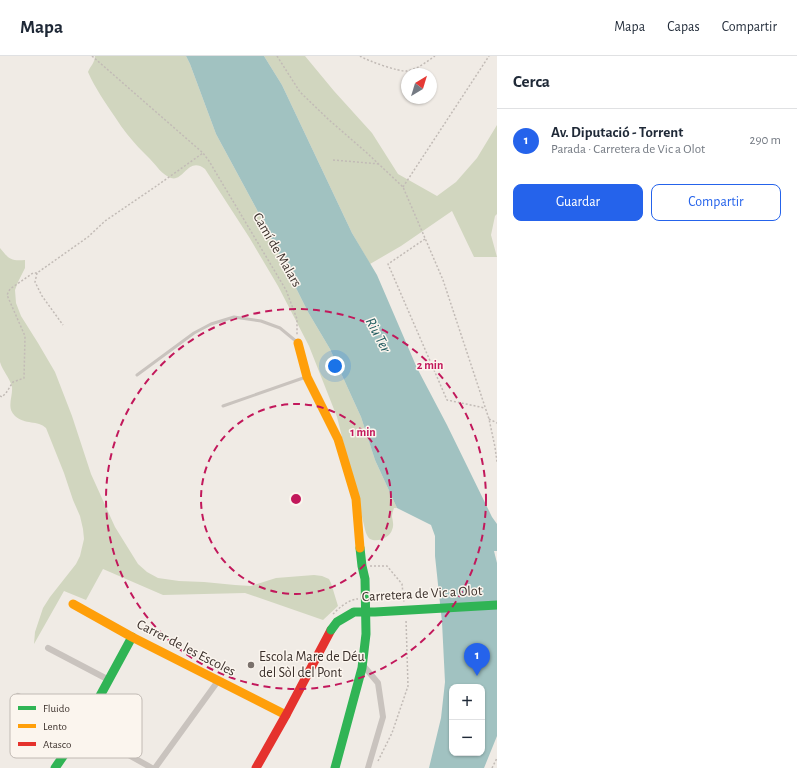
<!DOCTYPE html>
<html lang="es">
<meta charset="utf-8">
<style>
body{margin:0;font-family:"Alegreya Sans",sans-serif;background:#f2f2f3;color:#1f2937}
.controls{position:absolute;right:12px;bottom:12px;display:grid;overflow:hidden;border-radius:8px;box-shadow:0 1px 3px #0004}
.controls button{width:36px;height:36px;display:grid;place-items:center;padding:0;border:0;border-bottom:1px solid #e0e1e3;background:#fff;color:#1f2937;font:20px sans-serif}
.compass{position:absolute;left:401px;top:12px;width:36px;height:36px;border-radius:50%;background:#fff;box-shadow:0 1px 3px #0004;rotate:38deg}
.you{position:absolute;left:335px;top:310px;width:14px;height:14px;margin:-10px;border:3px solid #fff;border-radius:50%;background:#1a73e8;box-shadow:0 0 0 6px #1a73e833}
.badge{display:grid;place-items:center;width:26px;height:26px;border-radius:50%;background:#2563eb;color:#fff;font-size:13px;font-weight:700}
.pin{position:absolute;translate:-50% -33px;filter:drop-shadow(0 1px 2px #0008)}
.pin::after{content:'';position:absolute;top:21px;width:14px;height:12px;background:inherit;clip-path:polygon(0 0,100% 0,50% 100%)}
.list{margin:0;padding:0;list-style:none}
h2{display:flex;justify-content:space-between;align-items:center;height:52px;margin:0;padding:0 16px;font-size:17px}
h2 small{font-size:13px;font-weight:400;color:#747a83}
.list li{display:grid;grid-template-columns:26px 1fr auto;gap:12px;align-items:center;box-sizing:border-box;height:64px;padding:0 16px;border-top:1px solid #e0e1e3}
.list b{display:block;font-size:15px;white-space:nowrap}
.list p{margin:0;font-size:13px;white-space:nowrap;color:#747a83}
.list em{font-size:13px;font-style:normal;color:#747a83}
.actions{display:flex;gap:8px;padding:12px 16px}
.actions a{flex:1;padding:9px 0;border:1px solid #2563eb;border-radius:8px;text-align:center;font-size:14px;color:#2563eb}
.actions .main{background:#2563eb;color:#fff}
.map{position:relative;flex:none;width:497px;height:712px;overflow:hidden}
header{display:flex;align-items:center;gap:24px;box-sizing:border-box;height:56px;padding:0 20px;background:#fff;border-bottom:1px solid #e0e1e3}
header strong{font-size:19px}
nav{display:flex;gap:22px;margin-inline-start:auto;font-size:14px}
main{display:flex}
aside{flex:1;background:#fff}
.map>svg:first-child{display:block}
.green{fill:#d1d6bf}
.water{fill:#a1c2c1;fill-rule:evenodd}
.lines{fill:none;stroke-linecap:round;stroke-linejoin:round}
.path{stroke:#c2bbb6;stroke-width:1.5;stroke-dasharray:2 2;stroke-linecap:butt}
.lane{stroke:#c9c3be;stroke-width:3}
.street{stroke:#c9c3be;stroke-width:6}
.fast{stroke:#30b455;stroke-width:9}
.slow{stroke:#ff9f0a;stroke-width:9}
.jam{stroke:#e5322d;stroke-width:9}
.fast-bridge{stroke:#30b455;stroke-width:9}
.ring{fill:none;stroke:#c2185b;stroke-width:2;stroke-dasharray:7 5}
.poi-dot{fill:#7a716c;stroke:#fbf5ee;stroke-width:1.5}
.labels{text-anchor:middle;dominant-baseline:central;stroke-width:3;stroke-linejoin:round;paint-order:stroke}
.street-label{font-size:14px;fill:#3b302b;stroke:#fbf5ee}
.poi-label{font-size:14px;fill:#3b302b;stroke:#fbf5ee;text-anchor:start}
.water-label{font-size:15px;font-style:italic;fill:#1f5a5e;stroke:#fbf5ee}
.key{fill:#fbf5ee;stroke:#c1bab4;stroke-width:1}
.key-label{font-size:11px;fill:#3b302b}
.centre{fill:#c2185b;stroke:#fbf5ee;stroke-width:2}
.ring-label{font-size:12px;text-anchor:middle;font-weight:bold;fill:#c2185b;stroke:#fbf5ee;stroke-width:3;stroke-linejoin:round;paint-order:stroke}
</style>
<header>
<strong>Mapa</strong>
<nav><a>Mapa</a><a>Capas</a><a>Compartir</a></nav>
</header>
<main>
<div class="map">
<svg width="497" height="712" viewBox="0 0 497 712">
<rect width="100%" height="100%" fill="#f0ebe5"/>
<!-- green -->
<path class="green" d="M95 0H186L190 8 216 78 256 152 308 256 330 293 361 361 375 404 397 452H394C393 455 392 458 392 461 393 466 394 470 392 474 390 481 378 487 370 483 366 480 365 473 364 469L337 361 309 290 278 230 249 181 205 113C188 100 184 126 171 122 162 119 156 109 150 103 142 95 134 87 127 78 123 73 119 67 115 61 105 46 95 32 88 16 90 10 95 7 95 0Z
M264 0H305L334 35 372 77 398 118 437 140 456 126 477 102 497 69V158L495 160 491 179 497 201H474L452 155 401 190 370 208 352 177 282 29Z
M0 192C9 203 10 205 25 204V212L18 226 15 234 16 247 21 260 38 287 55 316 72 360 91 418 115 471 138 508 147 516 158 522 179 525 204 526 235 529 251 530 276 522 314 519 322 520 329 523 331 527 338 550 323 564 245 537 163 539 103 513 86 544 64 535 34 588 35 576 43 552 50 541 76 508 80 500 84 483 83 473 80 460 73 444 64 417 46 372C38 364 25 369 15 360 6 352 13 341 12 331 10 322 2 314 0 306 0 303 0 300 0 297 0 288 0 280 0 272 0 245 0 219 0 192Z"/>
<!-- water -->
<path class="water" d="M186 0H264L282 29 352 177 377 219 417 312 447 369 492 461 497 468V495H494L497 507V680L484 712H429L441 662 445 626 442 566 435 500V480L431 469 397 452 375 404 361 361 330 293 308 256 256 152 216 78 190 8ZM452 631H482V697H452Z"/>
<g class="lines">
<!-- path -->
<path class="path" d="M92 0 203 97 209 105 286 234 297 263V279
M277 0 300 36 328 63 367 97 403 131 443 224 489 363 495 391 497 406
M360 0C368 5 399 16 407 15 418 13 426 6 435 0
M333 104 380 108
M403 131 489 0
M425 183 388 208 447 344 485 352
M37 217 35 226 42 240 63 269
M0 340 2 341 6 337 13 326 24 322 25 280 7 239 10 233 33 217H37L88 181 105 165 155 131 203 97
M489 363 497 367
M370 510H387L402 528 404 547
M333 558C339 552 349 543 358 543
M378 705 392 677 408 630 406 563
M492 712 497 702"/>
<!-- lane -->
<path class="lane" d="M137 319 194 277 211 268 234 261 261 265 280 272 297 286
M223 350 306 321"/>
<!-- street -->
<path class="street" d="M48 592 109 624
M362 608 378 627 383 661 368 712
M18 640 82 673 152 712
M155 712 218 625"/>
<!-- fast -->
<path class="fast" d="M55 712 82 673 132 581
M335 712 362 612 366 578 365 523 362 510 360 492"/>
<!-- slow -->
<path class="slow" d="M298 287 307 321 338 383 356 443 360 492
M73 548 132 581 286 659"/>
<!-- jam -->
<path class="jam" d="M256 712 286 659 331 574"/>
<!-- fast-bridge -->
<path class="fast-bridge" d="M331 574 337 566 354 556H375L497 549"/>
</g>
<!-- distance rings -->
<g class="ring">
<circle cx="296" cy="443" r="95"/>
<circle cx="296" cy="443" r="190"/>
</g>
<!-- markers -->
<circle class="poi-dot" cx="251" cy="609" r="4"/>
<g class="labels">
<!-- street labels -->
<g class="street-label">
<text transform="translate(277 194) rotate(60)">Camí de Malars</text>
<text transform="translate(422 538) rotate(-3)">Carretera de Vic a Olot</text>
<text transform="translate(186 592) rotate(27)">Carrer de les Escoles</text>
</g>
<!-- poi labels -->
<g class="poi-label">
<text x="259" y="601">Escola Mare de Déu<tspan x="259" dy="16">del Sòl del Pont</tspan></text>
</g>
<!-- water labels -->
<g class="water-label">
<text transform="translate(378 279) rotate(62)">Riu Ter</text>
</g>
</g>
<!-- legend -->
<rect x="10" y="638" width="132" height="64" rx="6" class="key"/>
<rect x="18" y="650" width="18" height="4" fill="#30b455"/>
<rect x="18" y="668" width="18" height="4" fill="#ff9f0a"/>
<rect x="18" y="686" width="18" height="4" fill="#e5322d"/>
<g class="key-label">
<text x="43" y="656">Fluido</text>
<text x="43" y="674">Lento</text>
<text x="43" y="692">Atasco</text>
</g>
<circle cx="296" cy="443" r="6" class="centre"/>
<g class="ring-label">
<text x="430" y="313">2 min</text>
<text x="363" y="380">1 min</text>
</g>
</svg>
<div class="controls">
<button>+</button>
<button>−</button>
</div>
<svg class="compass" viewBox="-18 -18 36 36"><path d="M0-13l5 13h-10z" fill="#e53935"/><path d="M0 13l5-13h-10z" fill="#747a83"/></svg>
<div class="you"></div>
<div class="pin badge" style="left:477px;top:620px">1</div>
</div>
<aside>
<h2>Cerca<small></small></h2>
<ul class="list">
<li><span class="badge">1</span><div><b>Av. Diputació - Torrent</b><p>Parada · Carretera de Vic a Olot</p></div><em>290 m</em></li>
</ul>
<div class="actions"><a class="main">Guardar</a><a>Compartir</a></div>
</aside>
</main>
